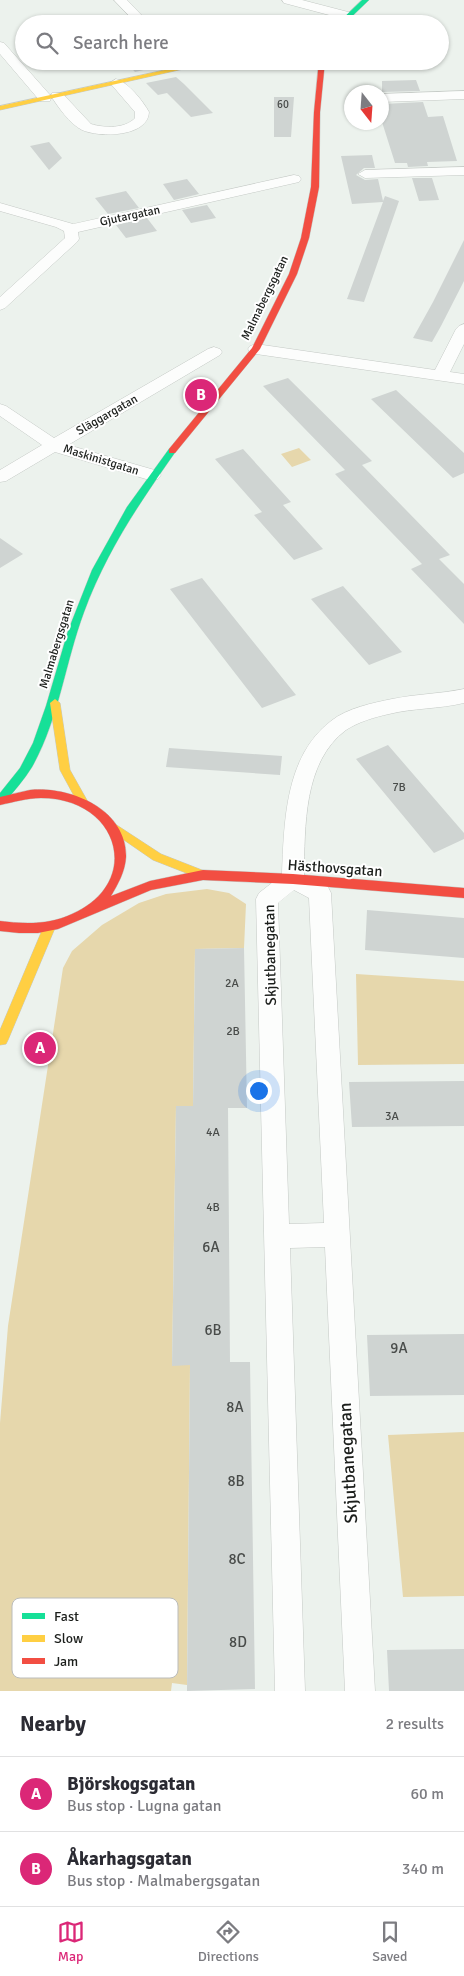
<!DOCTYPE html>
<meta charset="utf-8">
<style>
body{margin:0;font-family:Signika,sans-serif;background:#f2f2f3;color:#2b2b33}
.compass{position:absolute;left:344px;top:85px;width:45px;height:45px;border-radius:50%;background:#fff;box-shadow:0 1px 4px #0004;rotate:163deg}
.you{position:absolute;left:258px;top:1090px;width:18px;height:18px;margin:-12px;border:4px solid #fff;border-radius:50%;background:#1a73e8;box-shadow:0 0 0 8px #1a73e833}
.badge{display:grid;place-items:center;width:32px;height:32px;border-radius:50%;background:#db2777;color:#fff;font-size:16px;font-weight:700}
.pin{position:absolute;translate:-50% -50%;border:2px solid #fff;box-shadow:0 1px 5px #0006}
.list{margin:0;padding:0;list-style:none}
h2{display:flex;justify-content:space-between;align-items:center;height:65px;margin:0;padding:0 20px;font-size:21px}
h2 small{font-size:16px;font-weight:400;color:#7c7c81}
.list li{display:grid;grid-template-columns:32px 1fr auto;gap:15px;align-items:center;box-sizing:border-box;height:75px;padding:0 20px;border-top:1px solid #e1e1e2}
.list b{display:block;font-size:19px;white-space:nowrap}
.list p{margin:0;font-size:16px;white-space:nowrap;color:#7c7c81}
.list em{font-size:16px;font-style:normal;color:#7c7c81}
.icon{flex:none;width:28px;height:28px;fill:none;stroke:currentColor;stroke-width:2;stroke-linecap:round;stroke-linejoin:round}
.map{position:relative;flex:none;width:464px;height:1691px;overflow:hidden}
.search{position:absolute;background:#fff;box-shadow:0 1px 4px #0004;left:15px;right:15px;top:15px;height:55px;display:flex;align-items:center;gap:12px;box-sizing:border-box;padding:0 18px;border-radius:28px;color:#7c7c81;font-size:19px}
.sheet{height:215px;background:#fff}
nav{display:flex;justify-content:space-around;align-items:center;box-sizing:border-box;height:70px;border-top:1px solid #e1e1e2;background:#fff;font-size:14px;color:#7c7c81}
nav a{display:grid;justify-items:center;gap:2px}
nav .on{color:#db2777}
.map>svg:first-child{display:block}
.green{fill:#e6d7ac}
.building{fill:#cfd4d2}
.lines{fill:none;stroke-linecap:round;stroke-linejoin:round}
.street-casing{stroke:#c4c9c5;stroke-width:1}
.fast-casing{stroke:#c4c9c5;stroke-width:1}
.slow-casing{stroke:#c4c9c5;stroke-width:1}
.jam-casing{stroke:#c4c9c5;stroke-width:1}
.street{fill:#fcfdfc;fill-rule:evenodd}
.fast{fill:#16e098;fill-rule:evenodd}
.slow{fill:#ffcf43;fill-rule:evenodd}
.jam{fill:#f24e42;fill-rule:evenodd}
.labels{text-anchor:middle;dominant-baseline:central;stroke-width:4;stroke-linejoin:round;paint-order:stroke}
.far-number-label{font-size:11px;fill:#494c4a}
.far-street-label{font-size:12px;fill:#1c1f1c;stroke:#fff}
.number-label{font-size:12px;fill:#494c4a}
.street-label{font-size:15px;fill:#1c1f1c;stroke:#fff}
.near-number-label{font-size:15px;fill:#494c4a}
.near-street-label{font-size:18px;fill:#1c1f1c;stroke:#fff}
.key{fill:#fff;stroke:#bbbcbb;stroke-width:1}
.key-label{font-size:14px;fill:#1c1f1c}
</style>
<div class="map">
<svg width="464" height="1691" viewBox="0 0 464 1691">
<rect width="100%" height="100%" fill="#ecf2ed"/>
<!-- green -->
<path class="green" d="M299 448 311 460 292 467 281 454Z
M207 889 229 893 246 904 244 948 195 949 193 1106H176L172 1365H190L187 1685 172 1683 171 1691H0V1423L8 1326 63 968 72 951 102 925 139 903 166 894Z
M356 974 464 981V1064L358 1065Z
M464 1432V1596L403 1597 388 1435Z"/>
<!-- building -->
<path class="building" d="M125 61H161L165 65 135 72Z
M176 77 184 84 213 113 191 117 167 93 158 95 146 83Z
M416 80 420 91 382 92V81Z
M274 97H294L291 137H274Z
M423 102 428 117 443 116 457 161 427 162 428 166 408 167 407 163H395L382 122V104Z
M49 142 62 158 49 170 30 146Z
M372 155 375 168H364L356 175 365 180 378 179 383 201 385 196 399 201 364 302 347 299 383 202 352 204 341 156Z
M412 178H432L439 200 419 201Z
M187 179 199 194 174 200 163 184Z
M126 191 139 208 108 214 95 198Z
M207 205 216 218 191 223 182 210Z
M147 218 157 231 126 238 116 225Z
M464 240V281L441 326 432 342 413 338 433 302Z
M288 378 372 461 362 465 450 555 439 559 464 584V624L411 569 422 564 335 474 345 470 263 386Z
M396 390 464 453V473L453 478 371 399Z
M243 449 291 502 283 505 323 549 294 560 254 515 262 512 215 459Z
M0 538 23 554 0 568Z
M202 578 296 695 262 708 170 589Z
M343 586 402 652 369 665 311 599Z
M388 745 464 833V839L434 853 356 759Z
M169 748 282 756 280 775 166 767Z
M367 910 464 918V958L365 950Z
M244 948 247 1108H228L230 1362H250L255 1689 187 1691 190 1365 172 1366 176 1106H193L195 949Z
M464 1081V1126L352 1127 349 1082Z
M464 1334V1395L370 1396 367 1335Z
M464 1649V1691H389L387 1650Z"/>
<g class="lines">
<!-- street casing -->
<g class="street-casing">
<path id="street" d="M114 0H127L150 24H137Z
M282 0H302L352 13 354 16 348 20 284 3Z
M0 42 4 43 50 95 51 98 50 101H40L0 54Z
M116 79C128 82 143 101 149 112 148 137 100 138 82 130 70 124 58 107 51 96L52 93H62L91 124C104 128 125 129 135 118V112L110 83Z
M464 91V99L382 102V94Z
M464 167V175L365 178 358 174 365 170Z
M294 175 299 176 301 179 299 182 78 232 79 239 77 242 5 308 0 310V297L65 238 64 231 56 227 0 211V203L73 224Z
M464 324V344L450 372 464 374V384L256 354 250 352 248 349 250 346 256 344 435 370 456 329 459 326Z
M214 347 220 349 222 352 220 355 68 445 158 471 161 475 158 479 152 480 146 479 55 452 6 481 0 482V470L42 445 0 416V404L6 406 54 438 208 349Z
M464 689V703C439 709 413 708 389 714 375 717 358 722 346 730 303 762 305 827 304 875L328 887 331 893 375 1691H345L325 1247 290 1248 305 1691H275L256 899 259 893 282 875C284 822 285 756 331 721 347 708 373 703 392 699 416 694 440 694 464 689ZM294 890 309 898 324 1223 289 1224 278 903Z"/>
</g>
<!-- fast casing -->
<g class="fast-casing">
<path id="fast" d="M362 0H369L344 24H337Z
M172 448 176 451C139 504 107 550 84 612 65 663 59 719 32 767 24 780 14 791 4 803L0 804V793L20 768 33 743 46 706 68 631 92 570 127 507 169 449Z"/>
</g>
<!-- slow casing -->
<g class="slow-casing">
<path id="slow" d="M206 61H219L0 110V106Z
M55 699 60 703 70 770 88 802 83 806 79 805 60 770 50 703Z
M112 822 161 854 207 872 209 875 207 878H199L153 860 108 829 106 826Z
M49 923 53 925 55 928 8 1040 6 1044 0 1045V1030L43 928 45 925Z"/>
</g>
<!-- jam casing -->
<g class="jam-casing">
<path id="jam" d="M319 61H325L320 112 319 187 309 238 297 274 260 349 175 453H169V449L252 348 289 274 301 238 311 187 314 112Z
M30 790C70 786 127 809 126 857 125 872 118 884 111 896L150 881 203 870 293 874 464 888V898L293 884 203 880 151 890 58 929 38 933H19L0 931V921C24 924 49 925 72 914 144 882 119 798 41 798 27 798 14 802 0 805V797Z"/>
</g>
<!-- street -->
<use href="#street" class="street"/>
<!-- fast -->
<use href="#fast" class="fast"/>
<!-- slow -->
<use href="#slow" class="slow"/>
<!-- jam -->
<use href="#jam" class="jam"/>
</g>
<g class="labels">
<!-- far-number labels -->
<g class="far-number-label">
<text x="283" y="104">60</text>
</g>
<!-- far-street labels -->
<g class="far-street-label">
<text transform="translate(130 216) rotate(-12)">Gjutargatan</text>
<text transform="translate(265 298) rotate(-64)">Malmabergsgatan</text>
<text transform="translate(107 415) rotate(-30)">Släggargatan</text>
<text transform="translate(101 460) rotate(17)">Maskinistgatan</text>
<text transform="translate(57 644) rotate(-73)">Malmabergsgatan</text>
</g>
<!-- number labels -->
<g class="number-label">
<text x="399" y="787">7B</text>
<text x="232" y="983">2A</text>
<text x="233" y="1031">2B</text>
<text x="392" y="1116">3A</text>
<text x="213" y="1132">4A</text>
<text x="213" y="1207">4B</text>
</g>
<!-- street labels -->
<g class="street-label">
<text transform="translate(335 868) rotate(4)">Hästhovsgatan</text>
<text transform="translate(270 955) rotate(-91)">Skjutbanegatan</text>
</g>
<!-- near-number labels -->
<g class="near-number-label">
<text x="211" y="1247">6A</text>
<text x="213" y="1330">6B</text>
<text x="399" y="1348">9A</text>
<text x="235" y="1407">8A</text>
<text x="236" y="1481">8B</text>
<text x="237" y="1559">8C</text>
<text x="238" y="1642">8D</text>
</g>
<!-- near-street labels -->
<g class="near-street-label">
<text transform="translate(348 1463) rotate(-93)">Skjutbanegatan</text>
</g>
</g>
<!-- legend -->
<rect x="12" y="1598" width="166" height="80" rx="8" class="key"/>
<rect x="22" y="1613" width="23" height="6" fill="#16e098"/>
<rect x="22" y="1635" width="23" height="7" fill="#ffcf43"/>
<rect x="22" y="1658" width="23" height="6" fill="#f24e42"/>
<g class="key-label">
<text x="54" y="1621">Fast</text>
<text x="54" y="1643">Slow</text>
<text x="54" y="1666">Jam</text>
</g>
</svg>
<svg class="compass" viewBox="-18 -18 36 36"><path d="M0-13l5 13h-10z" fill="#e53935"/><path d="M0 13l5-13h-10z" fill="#7c7c81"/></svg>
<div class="you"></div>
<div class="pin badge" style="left:40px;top:1048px">A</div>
<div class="pin badge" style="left:201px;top:395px">B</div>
<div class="search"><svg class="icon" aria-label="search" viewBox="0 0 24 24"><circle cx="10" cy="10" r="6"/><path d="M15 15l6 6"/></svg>Search here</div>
</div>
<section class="sheet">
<h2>Nearby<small>2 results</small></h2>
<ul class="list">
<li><span class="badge">A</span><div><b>Björskogsgatan</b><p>Bus stop · Lugna gatan</p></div><em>60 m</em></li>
<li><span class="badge">B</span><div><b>Åkarhagsgatan</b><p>Bus stop · Malmabergsgatan</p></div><em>340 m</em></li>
</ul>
</section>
<nav>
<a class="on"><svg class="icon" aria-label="map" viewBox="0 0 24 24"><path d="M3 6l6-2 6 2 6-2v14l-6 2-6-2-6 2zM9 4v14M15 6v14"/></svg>Map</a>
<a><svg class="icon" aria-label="directions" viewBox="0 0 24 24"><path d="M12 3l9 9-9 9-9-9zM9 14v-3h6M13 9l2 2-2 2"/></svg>Directions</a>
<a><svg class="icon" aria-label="saved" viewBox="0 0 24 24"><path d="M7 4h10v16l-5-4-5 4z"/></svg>Saved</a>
</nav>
